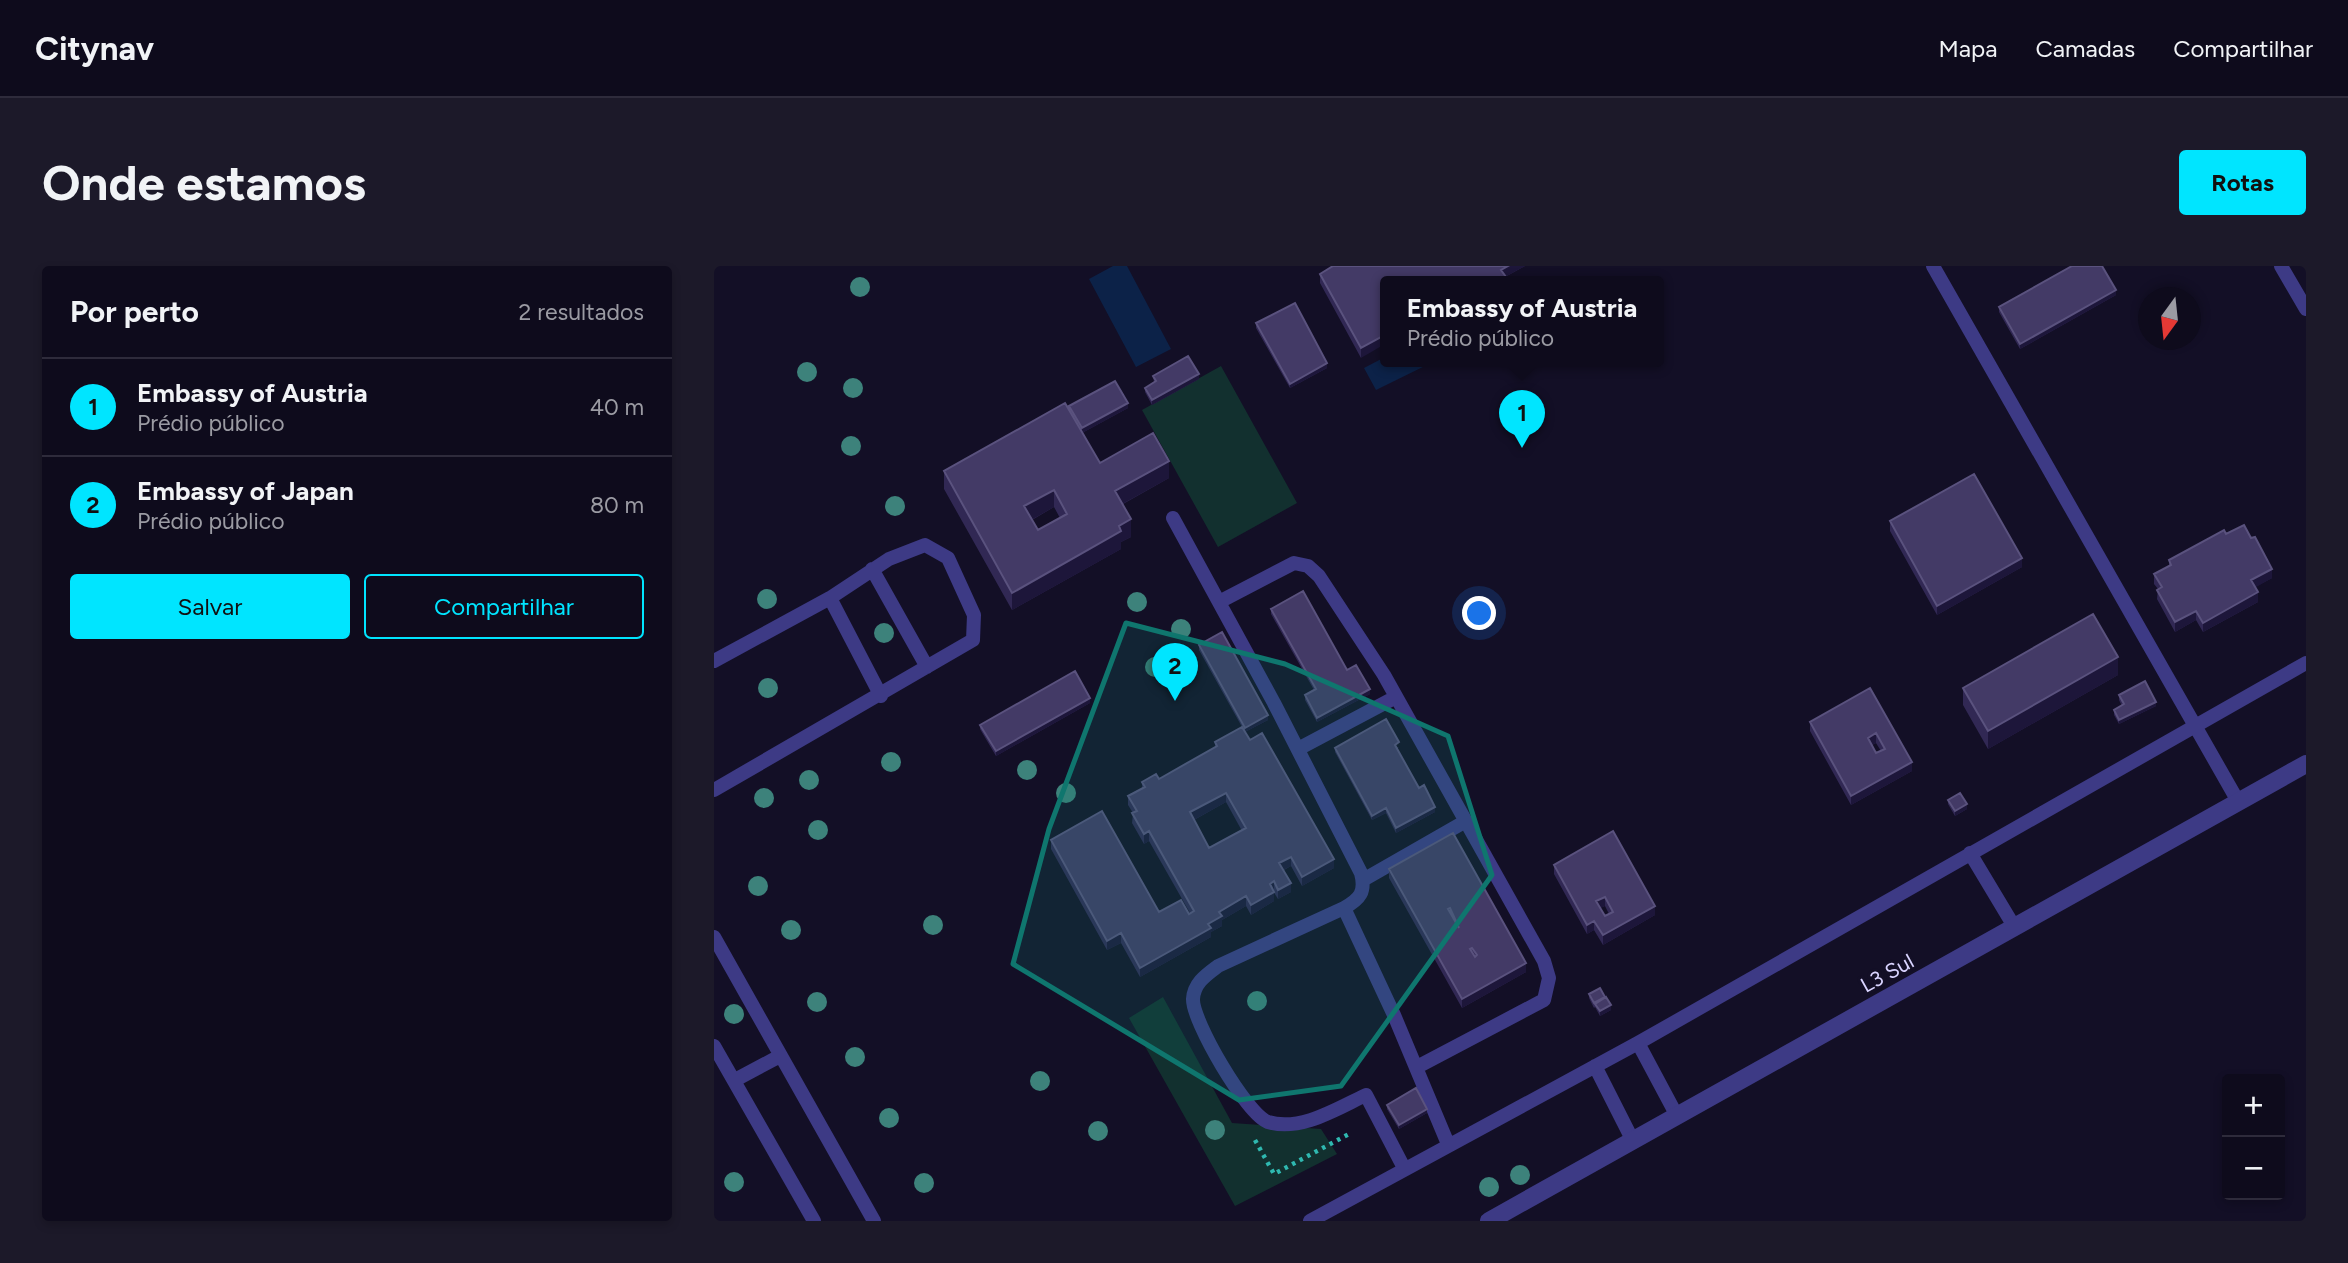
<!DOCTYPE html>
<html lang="pt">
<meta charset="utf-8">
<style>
body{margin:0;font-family:Figtree,sans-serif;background:#1c1929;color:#f1f3f6}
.controls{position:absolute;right:21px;bottom:21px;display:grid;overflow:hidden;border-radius:7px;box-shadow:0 4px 10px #0003}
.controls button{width:63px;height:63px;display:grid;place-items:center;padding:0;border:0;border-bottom:2px solid #2e2b3b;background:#0e0b1c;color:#f1f3f6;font:35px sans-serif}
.compass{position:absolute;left:1424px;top:21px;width:63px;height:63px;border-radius:50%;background:#0e0b1c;box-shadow:0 4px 10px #0003;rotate:195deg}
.you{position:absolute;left:766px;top:348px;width:24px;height:24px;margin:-18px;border:5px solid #fff;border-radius:50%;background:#1a73e8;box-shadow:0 0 0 10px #1a73e833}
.badge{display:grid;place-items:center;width:46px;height:46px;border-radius:50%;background:#00e5ff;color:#111;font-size:23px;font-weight:700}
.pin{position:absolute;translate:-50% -58px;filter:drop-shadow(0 2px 4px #0008)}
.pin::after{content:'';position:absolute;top:37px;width:24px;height:21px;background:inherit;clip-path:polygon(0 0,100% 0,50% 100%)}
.popup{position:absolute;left:666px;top:10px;width:284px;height:91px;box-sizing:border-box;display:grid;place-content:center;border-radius:7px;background:#0e0b1c;filter:drop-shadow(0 2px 5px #0005);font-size:23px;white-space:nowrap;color:#9b9ba3}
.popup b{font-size:26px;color:#f1f3f6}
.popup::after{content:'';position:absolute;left:50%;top:100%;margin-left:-14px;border:14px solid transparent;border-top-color:#0e0b1c}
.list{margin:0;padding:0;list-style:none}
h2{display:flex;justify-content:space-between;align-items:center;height:91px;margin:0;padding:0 28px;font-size:30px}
h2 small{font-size:23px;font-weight:400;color:#9b9ba3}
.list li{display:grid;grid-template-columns:46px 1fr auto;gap:21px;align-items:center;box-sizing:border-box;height:98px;padding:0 28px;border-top:2px solid #2e2b3b}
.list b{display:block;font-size:26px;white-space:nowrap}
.list p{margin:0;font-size:23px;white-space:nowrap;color:#9b9ba3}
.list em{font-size:23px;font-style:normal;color:#9b9ba3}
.actions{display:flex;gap:14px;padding:21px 28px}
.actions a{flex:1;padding:16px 0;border:2px solid #00e5ff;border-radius:7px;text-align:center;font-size:24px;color:#00e5ff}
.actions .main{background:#00e5ff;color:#111}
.map{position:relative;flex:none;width:1592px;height:955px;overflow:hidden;border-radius:7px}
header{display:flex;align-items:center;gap:42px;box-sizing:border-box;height:98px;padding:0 35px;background:#0e0b1c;border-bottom:2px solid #2e2b3b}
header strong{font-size:33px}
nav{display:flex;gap:38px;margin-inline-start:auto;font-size:24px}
.intro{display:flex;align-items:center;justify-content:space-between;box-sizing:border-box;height:168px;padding:0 42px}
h1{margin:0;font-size:49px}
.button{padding:18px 32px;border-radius:7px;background:#00e5ff;color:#111;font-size:24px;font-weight:700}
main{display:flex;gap:42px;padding:0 42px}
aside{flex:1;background:#0e0b1c;border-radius:7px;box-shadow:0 4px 10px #0003}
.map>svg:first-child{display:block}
.green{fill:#12302f}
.water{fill:#0c2248}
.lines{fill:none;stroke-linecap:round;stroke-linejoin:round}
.path{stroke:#2fb8b0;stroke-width:4.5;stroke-dasharray:3.5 5;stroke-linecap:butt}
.service{stroke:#3d3a85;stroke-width:14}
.tertiary{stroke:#3d3a85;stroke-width:18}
.tree{fill:#3d827b}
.wall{fill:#312854;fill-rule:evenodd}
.shaded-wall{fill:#1d163a}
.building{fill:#433a66;stroke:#5a527e;stroke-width:2;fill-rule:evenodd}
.marked{fill:#0f766e;fill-opacity:0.2;stroke:#0f766e;stroke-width:5;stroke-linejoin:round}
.labels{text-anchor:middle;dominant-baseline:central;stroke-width:6;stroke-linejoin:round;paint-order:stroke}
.street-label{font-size:21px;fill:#d9d4ff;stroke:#130f26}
</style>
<header>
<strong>Citynav</strong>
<nav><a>Mapa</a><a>Camadas</a><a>Compartilhar</a></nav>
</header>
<div class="intro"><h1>Onde estamos</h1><a class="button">Rotas</a></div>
<main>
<aside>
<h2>Por perto<small>2 resultados</small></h2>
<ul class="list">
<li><span class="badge">1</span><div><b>Embassy of Austria</b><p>Prédio público</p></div><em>40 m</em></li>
<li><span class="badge">2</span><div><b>Embassy of Japan</b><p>Prédio público</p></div><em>80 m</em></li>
</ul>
<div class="actions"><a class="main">Salvar</a><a>Compartilhar</a></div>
</aside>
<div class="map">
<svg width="1592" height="955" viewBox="0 0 1592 955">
<rect width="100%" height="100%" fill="#130f26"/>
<!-- green -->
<path class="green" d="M507 100 583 237 504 281 428 144Z
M449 731 518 857 607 863 623 888 521 940 415 752Z"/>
<!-- water -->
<path class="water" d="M399 0H413L457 83 422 101 375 13Z
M671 91 672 96H719L662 124 650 102Z"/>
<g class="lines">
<!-- path -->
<path class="path" d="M541 874 560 908 635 868"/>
<!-- service -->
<path class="service" d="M1219 0 1525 537
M1567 0 1592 43
M459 252 560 437 647 607C652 626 646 633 630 642L504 700C492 709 480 717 479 733 478 755 533 849 554 856 587 866 624 842 652 829L690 902
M158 303 213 401
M505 336 580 297 594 300 605 310 670 409 830 695 835 712 830 734 703 801
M0 395 116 332 167 430
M584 483 682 431
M0 524 259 374 260 349 234 292 211 279 175 293 116 332
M1256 587 1301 662
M649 614 752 555
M630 642 680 749 734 878
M0 671 160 955
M924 777 963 850
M0 780 100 955
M881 800 919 875
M21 814 66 790
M596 955 924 777 1592 397"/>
<!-- tertiary -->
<path class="tertiary" d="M775 955 1592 498"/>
</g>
<!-- trees -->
<g class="tree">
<circle cx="146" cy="21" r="10"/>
<circle cx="93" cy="106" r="10"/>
<circle cx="139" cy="122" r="10"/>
<circle cx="137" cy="180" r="10"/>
<circle cx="181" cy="240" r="10"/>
<circle cx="53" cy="333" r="10"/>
<circle cx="423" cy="336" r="10"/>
<circle cx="467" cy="363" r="10"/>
<circle cx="170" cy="367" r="10"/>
<circle cx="441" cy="401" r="10"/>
<circle cx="54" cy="422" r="10"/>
<circle cx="177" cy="496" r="10"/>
<circle cx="313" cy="504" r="10"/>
<circle cx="95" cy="514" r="10"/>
<circle cx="352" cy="527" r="10"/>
<circle cx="50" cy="532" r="10"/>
<circle cx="104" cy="564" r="10"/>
<circle cx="44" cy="620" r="10"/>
<circle cx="219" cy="659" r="10"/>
<circle cx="77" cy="664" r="10"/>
<circle cx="543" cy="735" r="10"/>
<circle cx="103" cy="736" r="10"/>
<circle cx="20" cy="748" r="10"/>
<circle cx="141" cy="791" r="10"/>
<circle cx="326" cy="815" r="10"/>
<circle cx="175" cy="852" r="10"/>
<circle cx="501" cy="864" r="10"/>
<circle cx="384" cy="865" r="10"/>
<circle cx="806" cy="909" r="10"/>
<circle cx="20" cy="916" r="10"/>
<circle cx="210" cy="917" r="10"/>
<circle cx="775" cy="921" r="10"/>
</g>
<!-- wall -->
<path class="wall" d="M811 0 791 11 792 16H671L647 92 606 17V8Z
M1402 29 1306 83 1285 46V41Z
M542 57 613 102 576 122 542 62Z
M439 110 485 113 438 139 431 126V122L440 116Z
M355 140 414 142 368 167 386 197 455 212 409 238 417 271 407 276V283L298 344 230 223V205L355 144ZM340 241 346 252 324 264 318 254Z
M1176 255 1308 301 1223 349 1176 265Z
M1512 268 1558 312 1541 321 1544 336 1489 366 1482 354 1461 366 1443 333 1444 323 1440 318V308L1455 301V294Z
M557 343 633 404 656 428 603 456 591 434V429L600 424 557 348Z
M485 379 554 454 531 466 620 602 588 620 577 600 570 604 577 626 564 633 559 625 560 635 537 649 532 640 508 654V660L497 666V671L426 711 407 677 393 684 337 583V574L445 646 476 647 435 575 430 578 418 557 419 547 414 539V530L428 522V516L445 513 501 481V476L528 461 485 384ZM512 536 528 565 495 582 480 554Z
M1404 409 1274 483 1249 439V422Z
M1156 422 1198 505 1137 539 1096 465V456ZM1162 477 1167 485 1162 487 1158 479Z
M1405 429 1442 440 1405 458 1400 449V444L1408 440 1405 434Z
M376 437 282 490 266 463V459Z
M685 481 683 482 705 522 721 546 682 567 672 547 658 554 621 486V482Z
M1234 534 1253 543 1241 550 1234 538Z
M739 567 812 706 748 742 675 612V603Z
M840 599 941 649 889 679 880 664 873 668 840 608ZM891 640 895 648 891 650 886 642Z
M875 728 891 732 897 744 886 750 881 741 880 742 875 732Z
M673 839 713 847 685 863 673 843Z"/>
<!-- shaded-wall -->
<path class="shaded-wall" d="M794 0H811L787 13V4Z
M1402 24V29L1306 83V78Z
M671 69V78L647 92V82Z
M613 97V102L576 122V118Z
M485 108V113L438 139V134Z
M414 137V142L368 167V162Z
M455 195V212L401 242V225Z
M340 224V241L310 258V240Z
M417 253V271L407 276V283L298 344V327Z
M1308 292V301L1223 349V340Z
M1558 303V312L1537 324V314Z
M1544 326V336L1489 366V357Z
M1482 345V354L1461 366V356Z
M1404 391V409L1274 483V465Z
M656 423V428L603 456V452Z
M376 432V437L282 490V485Z
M1442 436V440L1405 458V454Z
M554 449V454L531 466V462Z
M1162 467V477L1154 481V472Z
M1198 496V505L1137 539V530Z
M512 527V536L476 556V546Z
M1253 538V543L1241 550V545Z
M721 541V546L682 567V562Z
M672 542V547L658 554V550Z
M435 565V575L430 578V568Z
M577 591V600L565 606V597Z
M620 593V602L588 620V611Z
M560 615V625L556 627V618Z
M577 617V626L564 633V624Z
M560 626V635L537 649V639Z
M532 630V640L508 654V660L497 666V671L426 711V702L494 658 505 646Z
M891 631V640L882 644V635Z
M941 640V649L889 679V669Z
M880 655V664L873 668V659Z
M407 667V677L393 684V675Z
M812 697V706L748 742V733Z
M897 739V744L886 750V745Z
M713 843V847L685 863V859Z"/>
<!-- building -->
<path class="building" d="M619 0H794L787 4 792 11 784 16H671V69L647 82 606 8Z
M1358 0H1388L1402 24 1306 78 1285 41Z
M581 37 613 97 576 118 542 57Z
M474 90 485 108 438 134 431 122 442 115 439 110Z
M401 115 414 137 368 162 355 140Z
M351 137 386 197 439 167 455 195 401 225 417 253 405 260 407 265 298 327 230 205ZM340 224 353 248 324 264 310 240Z
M1260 208 1308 292 1223 340 1176 255Z
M1530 259 1537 272 1541 271 1558 303 1537 314 1544 326 1489 357 1482 345 1461 356 1443 324 1448 321 1440 308 1457 299 1455 294 1510 264 1512 268Z
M589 325 633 404 642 399 656 423 603 452 591 429 602 423 557 343Z
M1379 348 1404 391 1274 465 1249 422Z
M508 366 554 449 531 462 485 379Z
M361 405 376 432 282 485 266 459Z
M1431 415 1442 436 1405 454 1400 444 1410 438 1405 429Z
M1156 422 1198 496 1137 530 1096 456ZM1162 467 1171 483 1162 487 1154 472Z
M672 453 685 476 681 479 705 522 710 519 721 541 682 562 672 542 658 550 621 482Z
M528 461 536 474 548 467 620 593 588 611 577 591 565 597 577 617 564 624 560 615 556 618 560 626 537 639 532 630 505 646 508 650 494 658 497 662 426 702 407 667 393 675 337 574 388 545 445 646 467 634 475 648 480 645 435 565 430 568 418 547 423 545 414 530 431 521 428 516 442 508 445 513 503 480 501 476ZM512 527 532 562 495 582 476 546Z
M1246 527 1253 538 1241 545 1234 534Z
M899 565 941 640 889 669 880 655 873 659 840 599ZM891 631 899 646 891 650 882 635Z
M739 567 812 697 748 733 675 603ZM736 642 745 662 734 643ZM758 682 763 689 761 691 756 683Z
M886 722 891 731 880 737 875 728Z
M892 731 897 739 886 745 881 738Z
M702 822 713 843 685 859 673 839Z"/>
<!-- marked area -->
<path class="marked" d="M412 357 571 398 734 470 778 609 627 820 525 834 299 698 335 563Z"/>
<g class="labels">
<!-- street labels -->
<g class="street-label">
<text transform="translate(1173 707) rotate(-29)">L3 Sul</text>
</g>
</g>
</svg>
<div class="controls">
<button>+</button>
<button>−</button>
</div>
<svg class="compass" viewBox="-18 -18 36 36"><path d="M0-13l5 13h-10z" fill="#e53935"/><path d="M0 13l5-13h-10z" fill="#9b9ba3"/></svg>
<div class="you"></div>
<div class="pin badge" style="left:808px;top:182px">1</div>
<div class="popup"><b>Embassy of Austria</b>Prédio público</div>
<div class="pin badge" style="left:461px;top:435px">2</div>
</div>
</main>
